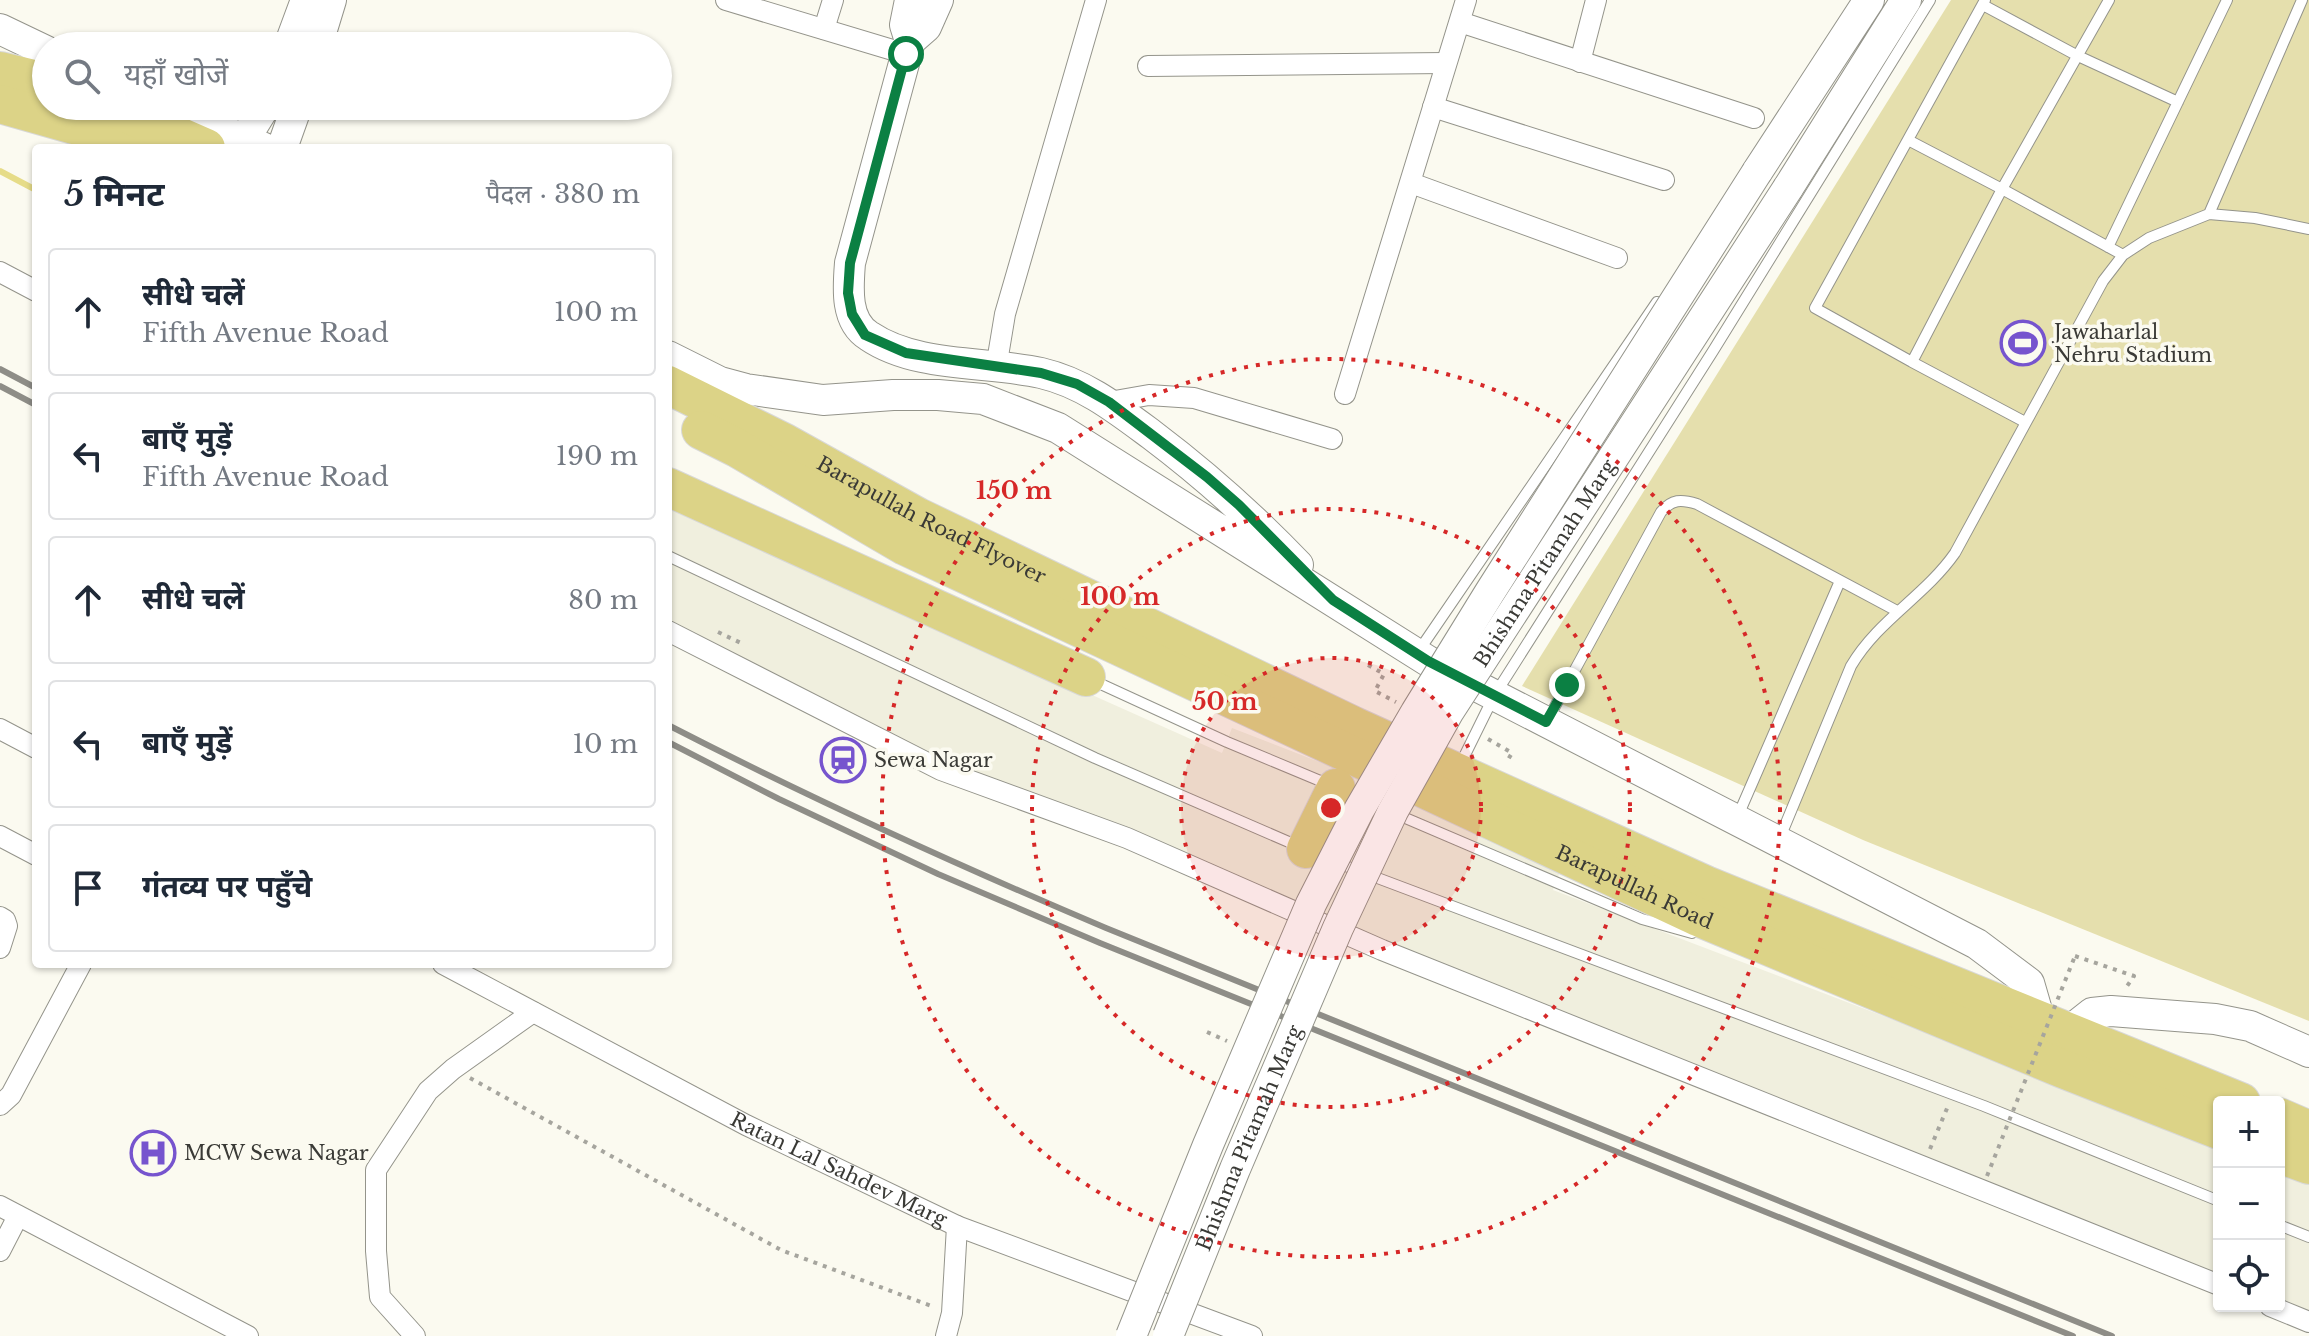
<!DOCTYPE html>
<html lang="hi">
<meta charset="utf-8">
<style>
body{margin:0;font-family:"Libre Baskerville","Noto Sans Devanagari",serif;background:#f6f6f7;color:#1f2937}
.controls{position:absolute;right:24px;bottom:24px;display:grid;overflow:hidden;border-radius:8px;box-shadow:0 2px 6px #0004}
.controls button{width:72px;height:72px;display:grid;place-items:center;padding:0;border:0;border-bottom:2px solid #e0e1e3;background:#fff;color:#1f2937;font:40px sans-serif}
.stop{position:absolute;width:24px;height:24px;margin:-18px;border:6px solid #0b8043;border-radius:50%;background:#fff}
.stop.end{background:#0b8043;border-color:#fff;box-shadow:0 2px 8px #0008}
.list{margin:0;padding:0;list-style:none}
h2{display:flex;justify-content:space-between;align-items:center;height:104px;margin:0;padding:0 32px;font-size:34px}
h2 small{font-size:26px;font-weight:400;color:#747a83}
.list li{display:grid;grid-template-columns:52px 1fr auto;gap:24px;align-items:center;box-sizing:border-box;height:128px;margin:0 16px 16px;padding:0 16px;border:2px solid #e0e1e3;border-radius:8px}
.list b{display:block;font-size:30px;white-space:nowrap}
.list p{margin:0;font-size:26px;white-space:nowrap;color:#747a83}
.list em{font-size:26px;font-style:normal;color:#747a83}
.icon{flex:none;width:44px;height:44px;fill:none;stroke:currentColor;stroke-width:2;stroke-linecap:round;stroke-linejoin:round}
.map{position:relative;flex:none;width:2309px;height:1336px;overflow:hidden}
.search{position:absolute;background:#fff;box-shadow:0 2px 6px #0004;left:32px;top:32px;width:640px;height:88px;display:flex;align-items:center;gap:20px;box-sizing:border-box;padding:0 28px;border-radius:44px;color:#747a83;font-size:30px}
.panel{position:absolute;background:#fff;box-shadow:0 2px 6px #0004;left:32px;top:144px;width:640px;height:824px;border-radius:8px}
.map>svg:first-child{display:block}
.built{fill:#f0efde}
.green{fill:#e5dfad}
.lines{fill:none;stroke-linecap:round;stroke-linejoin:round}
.stream{stroke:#e6dc88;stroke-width:6}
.lane-casing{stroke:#94948b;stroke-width:12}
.street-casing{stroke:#94948b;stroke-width:22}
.secondary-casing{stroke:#94948b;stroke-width:32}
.highway-casing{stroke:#d8d8d7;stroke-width:40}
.path{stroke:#a6a59e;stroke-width:4;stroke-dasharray:4 6;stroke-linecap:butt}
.lane{stroke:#fff;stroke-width:10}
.street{stroke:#fff;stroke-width:20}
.secondary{stroke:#fff;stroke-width:30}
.highway{stroke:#dcd387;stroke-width:38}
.rail{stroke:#8e8d87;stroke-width:6}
.secondary-bridge-casing{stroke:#94948b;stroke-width:32;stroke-linecap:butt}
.path-bridge{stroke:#a6a59e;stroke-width:4;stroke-dasharray:4 6;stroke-linecap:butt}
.secondary-bridge{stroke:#fff;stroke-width:30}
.route{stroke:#0b8043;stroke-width:10}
.ring{fill:none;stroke:#d62828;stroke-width:4;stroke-dasharray:4 8}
.labels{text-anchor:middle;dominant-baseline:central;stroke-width:7;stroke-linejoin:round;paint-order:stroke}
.poi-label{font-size:20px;fill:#3a3a36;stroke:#fbfaf0;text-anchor:start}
.street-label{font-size:20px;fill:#3a3a36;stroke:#fbfaf0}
.centre{fill:#d62828;stroke:#fbfaf0;stroke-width:4}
.ring-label{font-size:24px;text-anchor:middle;font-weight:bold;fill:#d62828;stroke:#fbfaf0;stroke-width:7;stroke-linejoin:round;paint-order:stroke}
</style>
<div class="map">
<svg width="2309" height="1336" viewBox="0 0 2309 1336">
<rect width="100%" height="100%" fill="#fbfaf0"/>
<!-- built -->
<path class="built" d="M668 501 729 533 1222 753 1232 728 1335 768 1430 813 1561 869 1553 890 2219 1144V1278L914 754 668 628Z
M2279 1168 2309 1180V1314L2279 1302Z"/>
<!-- green -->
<path class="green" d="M1951 0H2309V1021L1863 840 1522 686Z"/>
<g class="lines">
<!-- stream -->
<path class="stream" d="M0 171 36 190"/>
<!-- lane casing -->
<g class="lane-casing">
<path id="lane" d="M1983 5 2078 56 2178 102
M1908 140 2002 189 2109 0
M2209 214 2302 0
M2108 247 2227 0
M1912 362 1815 308 1985 0
M2025 422 1912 362 2002 189 2123 255
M668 556 1095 758 1298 846
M1418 652 1657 302
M1092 680 1227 742 1330 785
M1547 721 1661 512C1672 499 1681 499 1697 504L1897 611
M1460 765 1494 696 1713 351 1930 0
M1396 814 1642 919 1692 933
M1737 818 1840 581
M1779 840 1851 666C1878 620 1925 596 1955 553L2103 281 2123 255 2149 238 2209 214 2255 218 2309 229
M1335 862 1984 1106 2219 1201
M2279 1225 2309 1237"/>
</g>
<!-- street casing -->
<g class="street-casing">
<g id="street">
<path d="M726 0 906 54"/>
<path d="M1460 22 1754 118"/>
<path d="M824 29 833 0"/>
<path d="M1580 62 1596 0"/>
<path d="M1148 66 1446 63"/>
<path d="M1433 107 1664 180"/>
<path d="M1411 183 1617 258"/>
<path d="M0 272 36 291"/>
<path d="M996 368 1005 314 1096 0"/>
<path d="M1345 394 1466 0"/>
<path d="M1109 402 1149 395 1194 398 1332 439"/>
<path d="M668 631 941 770 1127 838 1382 950 2219 1285"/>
<path d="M0 729 36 748"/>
<path d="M0 836 36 855"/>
<path d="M0 917 5 920 7 926 0 948"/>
<path id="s1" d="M443 964 746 1125 957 1226 1252 1336"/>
<path d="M0 1105 11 1095 81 964"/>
<path d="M0 1206 248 1336"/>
<path d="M0 1251 18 1216"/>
<path d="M2270 1306 2309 1322"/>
<path d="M415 1336 380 1297 376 1251V1170L428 1091 453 1069 533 1012"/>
<path d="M946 1336 952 1313 957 1226"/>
</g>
</g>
<!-- secondary casing -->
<g class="secondary-casing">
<path id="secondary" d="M910 0 905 25 910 41 850 263C848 288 845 321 869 336 916 368 987 361 1041 373 1084 383 1117 409 1152 435 1205 475 1252 517 1298 565
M0 29 46 51
M910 41 926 27 938 0
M289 46 306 0
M317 46 331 0
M167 106 264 148
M239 148 265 106
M282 148 297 106
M1757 172 1869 0
M1788 188 1906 0
M668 356 720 382 746 389 823 400 893 395H938L983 399 1058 428 1428 661 1977 944 2029 983 2040 1021
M2068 1032 2092 1013 2111 1011 2215 1019 2250 1026 2309 1052"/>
</g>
<!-- highway casing -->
<g class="highway-casing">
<g id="highway">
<path d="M0 71 46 82"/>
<path d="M0 104 102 133 137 148"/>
<path d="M110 106 206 148"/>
<path id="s2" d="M668 385 785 443 918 517 1354 726 1706 885 2241 1102"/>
<path id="s3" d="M701 430 737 448 905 546 1698 917 2063 1069 2219 1130"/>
<path d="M668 487 1086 677"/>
<path d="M1306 849 1336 788"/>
<path d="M2279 1117 2309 1130"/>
<path d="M2279 1154 2309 1165"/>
</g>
</g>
<!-- path -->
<path class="path" d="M718 632 745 645
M1368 665 1384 674 1375 691 1396 702
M1488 739 1512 753 1506 763
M2075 956 2134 976 2125 989
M1207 1032 1227 1041
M470 1078 781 1250 934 1307
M1930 1149 1948 1106"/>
<!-- lane -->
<use href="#lane" class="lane"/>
<!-- street -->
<use href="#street" class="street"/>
<!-- secondary -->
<use href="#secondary" class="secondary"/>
<!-- highway -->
<use href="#highway" class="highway"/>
<!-- rail -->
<path class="rail" d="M0 369 36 388
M0 386 36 405
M668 725C812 799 957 865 1106 928L2112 1336
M668 742 779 799 938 874 1100 943 2073 1336"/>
<!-- secondary-bridge casing -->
<g class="secondary-bridge-casing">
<g id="secondary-bridge">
<path d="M1131 1336 1208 1145 1311 904 1359 810 1416 712 1490 592 1757 172"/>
<path id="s4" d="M1168 1336 1235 1169 1338 928 1393 811 1449 711 1788 188"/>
</g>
</g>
<!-- path-bridge -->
<path class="path-bridge" d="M1987 1176 2075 956"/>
<!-- secondary-bridge -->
<use href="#secondary-bridge" class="secondary-bridge"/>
</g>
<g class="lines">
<!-- route -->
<path class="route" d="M906 54 850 263 848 293 852 314 865 335 906 353 1041 373 1077 384 1109 402 1207 477 1239 505 1333 600 1428 661 1546 722 1567 685"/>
</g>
<!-- distance rings -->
<circle cx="1331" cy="808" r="150" fill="#d62828" fill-opacity=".12"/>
<g class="ring">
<circle cx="1331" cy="808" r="150"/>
<circle cx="1331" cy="808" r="299"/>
<circle cx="1331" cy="808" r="449"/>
</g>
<!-- icons -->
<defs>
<g id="stadium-ring" transform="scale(2.3)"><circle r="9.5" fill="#fbfaf0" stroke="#7654ce" stroke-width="1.5"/><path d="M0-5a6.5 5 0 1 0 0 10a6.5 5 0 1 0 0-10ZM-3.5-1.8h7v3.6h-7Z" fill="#7654ce"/></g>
<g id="station-ring" transform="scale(2.3)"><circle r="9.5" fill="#fbfaf0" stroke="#7654ce" stroke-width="1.5"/><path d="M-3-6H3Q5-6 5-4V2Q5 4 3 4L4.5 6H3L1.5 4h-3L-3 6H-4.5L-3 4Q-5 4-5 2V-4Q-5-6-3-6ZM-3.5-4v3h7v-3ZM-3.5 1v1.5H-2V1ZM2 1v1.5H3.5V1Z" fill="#7654ce"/></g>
<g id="hospital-ring" transform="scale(2.3)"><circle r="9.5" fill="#fbfaf0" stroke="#7654ce" stroke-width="1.5"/><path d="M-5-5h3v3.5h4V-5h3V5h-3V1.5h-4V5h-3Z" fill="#7654ce"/></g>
</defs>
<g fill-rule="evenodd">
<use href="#stadium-ring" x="2023" y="343"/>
<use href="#station-ring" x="843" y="760"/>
<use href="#hospital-ring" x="153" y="1153"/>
</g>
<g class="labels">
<!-- poi labels -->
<g class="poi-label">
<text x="2054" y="332">Jawaharlal<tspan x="2054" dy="23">Nehru Stadium</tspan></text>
<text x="874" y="760">Sewa Nagar</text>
<text x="184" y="1153">MCW Sewa Nagar</text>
</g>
<!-- street labels -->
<g class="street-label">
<text stroke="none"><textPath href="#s2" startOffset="296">Barapullah Road Flyover</textPath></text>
<text stroke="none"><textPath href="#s4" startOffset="862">Bhishma Pitamah Marg</textPath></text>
<text stroke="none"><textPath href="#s3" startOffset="1040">Barapullah Road</textPath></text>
<text stroke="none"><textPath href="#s4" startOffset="214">Bhishma Pitamah Marg</textPath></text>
<text stroke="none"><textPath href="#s1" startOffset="446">Ratan Lal Sahdev Marg</textPath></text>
</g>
</g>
<circle cx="1331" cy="808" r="12" class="centre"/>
<g class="ring-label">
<text x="1014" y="499">150 m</text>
<text x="1120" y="605">100 m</text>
<text x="1225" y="710">50 m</text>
</g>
</svg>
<div class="controls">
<button>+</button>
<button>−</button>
<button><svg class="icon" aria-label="locate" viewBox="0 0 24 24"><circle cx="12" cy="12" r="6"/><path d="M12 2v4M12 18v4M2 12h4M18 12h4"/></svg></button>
</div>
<div class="stop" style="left:906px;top:54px"></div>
<div class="stop end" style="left:1567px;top:685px"></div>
<div class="search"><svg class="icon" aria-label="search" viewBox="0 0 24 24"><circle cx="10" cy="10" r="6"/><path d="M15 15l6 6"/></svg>यहाँ खोजें</div>
<section class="panel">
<h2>5 मिनट<small>पैदल · 380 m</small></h2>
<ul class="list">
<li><svg class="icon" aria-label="ahead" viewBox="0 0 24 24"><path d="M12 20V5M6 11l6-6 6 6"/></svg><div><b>सीधे चलें</b><p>Fifth Avenue Road</p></div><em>100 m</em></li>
<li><svg class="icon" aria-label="left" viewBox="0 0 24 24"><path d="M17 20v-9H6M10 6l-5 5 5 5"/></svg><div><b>बाएँ मुड़ें</b><p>Fifth Avenue Road</p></div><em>190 m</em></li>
<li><svg class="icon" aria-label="ahead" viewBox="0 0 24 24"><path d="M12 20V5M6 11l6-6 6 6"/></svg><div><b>सीधे चलें</b></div><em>80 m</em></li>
<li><svg class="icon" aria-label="left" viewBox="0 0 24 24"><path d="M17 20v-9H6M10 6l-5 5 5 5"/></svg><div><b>बाएँ मुड़ें</b></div><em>10 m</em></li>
<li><svg class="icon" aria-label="arrive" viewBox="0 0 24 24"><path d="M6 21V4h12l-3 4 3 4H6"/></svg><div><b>गंतव्य पर पहुँचे</b></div></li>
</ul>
</section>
</div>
